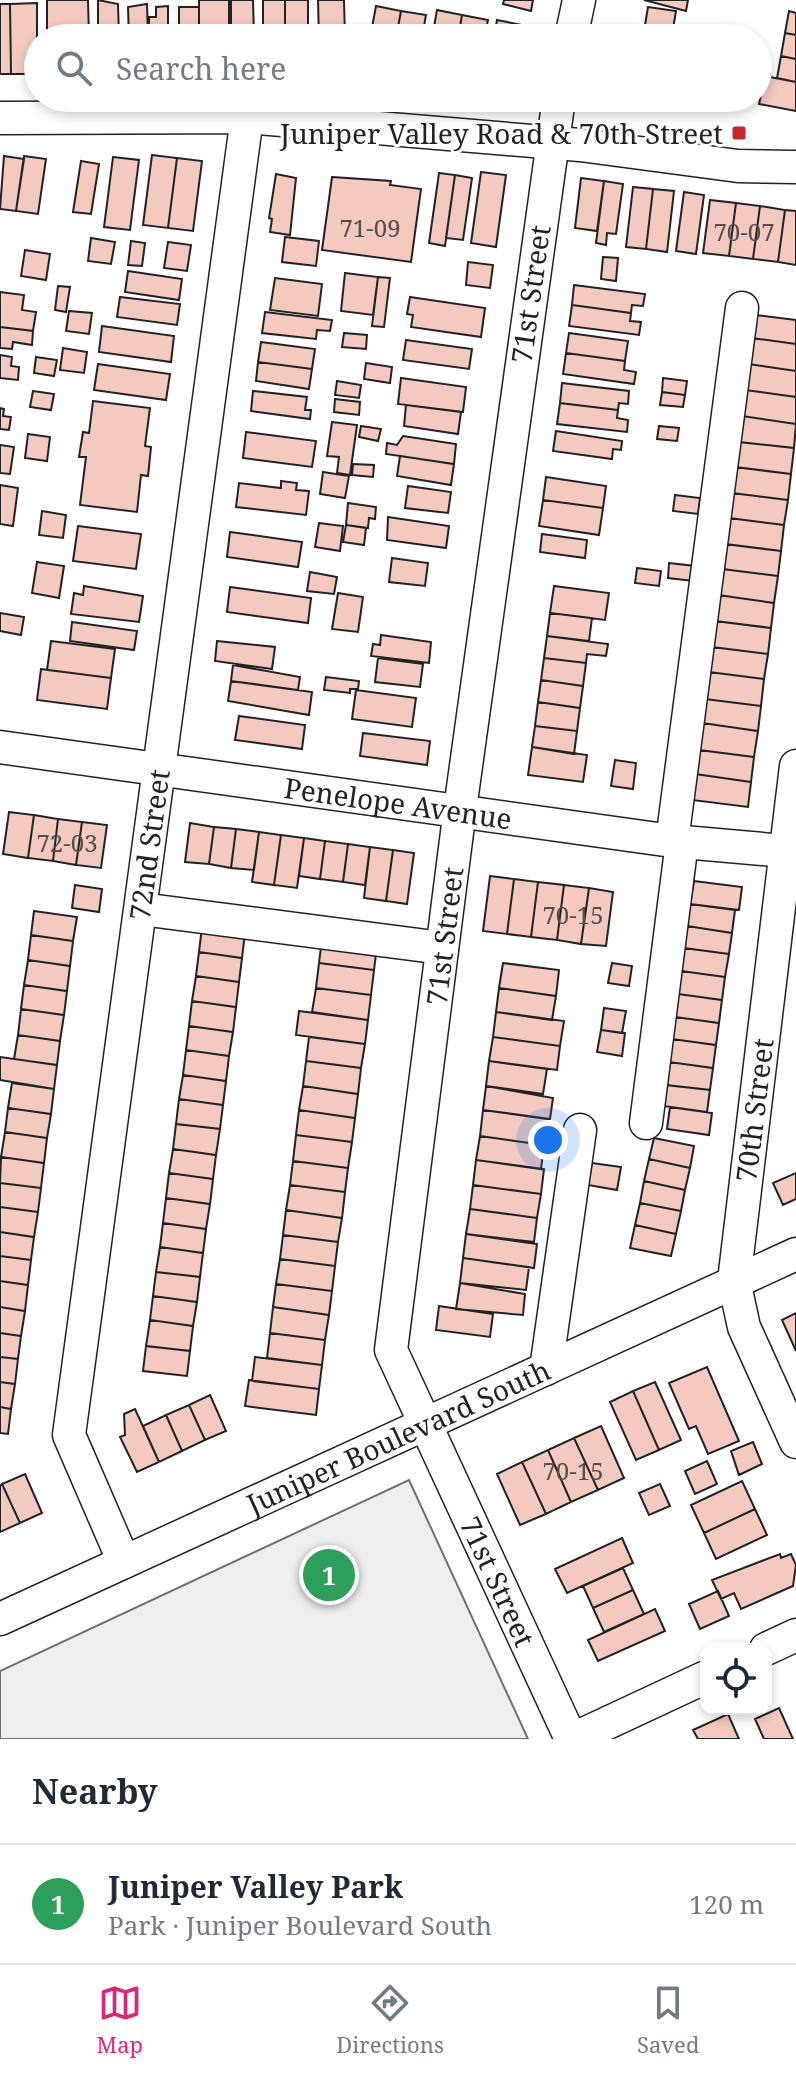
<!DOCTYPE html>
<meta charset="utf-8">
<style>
body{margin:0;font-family:"Noto Serif",serif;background:#f6f6f7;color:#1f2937}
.controls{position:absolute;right:24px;bottom:24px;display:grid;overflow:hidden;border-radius:16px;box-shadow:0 4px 12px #0003}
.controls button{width:72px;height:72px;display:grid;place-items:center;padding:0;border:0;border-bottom:2px solid #e0e1e3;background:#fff;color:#1f2937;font:40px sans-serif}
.you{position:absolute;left:548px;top:1140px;width:28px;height:28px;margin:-20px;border:6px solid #fff;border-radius:50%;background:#1a73e8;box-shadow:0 0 0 12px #1a73e833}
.badge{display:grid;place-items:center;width:52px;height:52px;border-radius:50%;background:#db2777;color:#fff;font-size:26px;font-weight:700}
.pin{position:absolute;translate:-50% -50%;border:4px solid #fff;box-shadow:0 2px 8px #0006}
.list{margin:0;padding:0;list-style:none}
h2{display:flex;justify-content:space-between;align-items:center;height:104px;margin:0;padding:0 32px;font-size:34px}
h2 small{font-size:26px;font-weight:400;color:#747a83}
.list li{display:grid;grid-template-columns:52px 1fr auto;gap:24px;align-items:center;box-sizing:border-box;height:120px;padding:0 32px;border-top:2px solid #e0e1e3}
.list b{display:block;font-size:30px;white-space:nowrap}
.list p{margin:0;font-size:26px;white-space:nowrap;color:#747a83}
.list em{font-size:26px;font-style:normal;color:#747a83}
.icon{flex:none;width:44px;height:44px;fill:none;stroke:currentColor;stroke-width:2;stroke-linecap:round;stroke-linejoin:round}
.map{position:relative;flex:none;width:796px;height:1739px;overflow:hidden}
.search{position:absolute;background:#fff;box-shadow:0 4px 12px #0003;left:24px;right:24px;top:24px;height:88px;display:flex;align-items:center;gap:20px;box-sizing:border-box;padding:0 28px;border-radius:44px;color:#747a83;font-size:30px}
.sheet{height:224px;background:#fff}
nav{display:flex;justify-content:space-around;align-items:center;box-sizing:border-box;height:112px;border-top:2px solid #e0e1e3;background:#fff;font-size:22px;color:#747a83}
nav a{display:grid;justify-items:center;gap:4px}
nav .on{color:#db2777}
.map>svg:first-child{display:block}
.green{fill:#eee;stroke:#6f6f6f;stroke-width:2}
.building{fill:#f3c9c0;stroke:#222;stroke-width:2}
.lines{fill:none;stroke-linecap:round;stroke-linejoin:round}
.minor-casing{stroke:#222;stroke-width:35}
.minor{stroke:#fff;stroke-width:32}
.poi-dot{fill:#c62828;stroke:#fff;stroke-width:3}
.labels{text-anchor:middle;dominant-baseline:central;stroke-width:6;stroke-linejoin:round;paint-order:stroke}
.number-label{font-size:24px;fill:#564c4a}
.poi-label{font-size:28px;fill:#222;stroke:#fff;text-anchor:end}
.street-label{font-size:28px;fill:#222;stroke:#fff}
</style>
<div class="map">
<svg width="796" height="1739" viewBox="0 0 796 1739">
<rect width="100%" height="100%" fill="#fff"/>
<!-- green -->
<path class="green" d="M409 1480 528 1739H0V1671Z"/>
<!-- building -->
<path class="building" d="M47 0H88L89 38H47Z
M98 0 118 4 119 38H98Z
M199 0H229V38H199Z
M231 0H253L254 38H231Z
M263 0H285V38H263Z
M285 0H308V38H285Z
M318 0H344L345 38H319Z
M504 0H533L531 11 503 4Z
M644 0H688L686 11Z
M37 3V74H11L10 4Z
M0 4H10L11 74H0Z
M147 4 148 38H129L128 7Z
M168 6V38H149V17H156V7Z
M376 6 401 11 396 38H370Z
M179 7H199V38H179Z
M648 7 676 11 672 35 644 31Z
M437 10 462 15 458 38H432Z
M401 11 426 15 422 38H396Z
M789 11 796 13V35L785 33Z
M462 15 488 20 484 38H458Z
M497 20 527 26 525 38H494Z
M785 33 796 35V59L781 56Z
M781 56 796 59V82L777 78Z
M765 76 796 82V111L759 104Z
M152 155 177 158 168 228 143 225Z
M4 156 24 159 16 211 0 209Z
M24 156 46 159 38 214 16 211Z
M113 157 139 160 130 230 104 227Z
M177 158 202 161 193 231 168 228Z
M81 161 99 164 91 214 73 212Z
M481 172 506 175 496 247 471 243Z
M439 173 455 175 445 246 429 243Z
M276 174 296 178 290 235 270 232 272 219 269 218Z
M455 175 472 178 463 240 446 238Z
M332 177 391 181 390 185 421 189 411 262 322 250Z
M581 178 604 181 597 231 575 228Z
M604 181 623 184 616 234 607 233 606 245 596 243Z
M633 187 653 189 646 249 626 247Z
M653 189 674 191 667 252 646 249Z
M684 192 704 195 696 254 676 251Z
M710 200 736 203 729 256 703 253Z
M736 203 760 206 753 259 729 256Z
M760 206 785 210 778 262 753 259Z
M785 210 796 211V265L778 262Z
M285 237 319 241 316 266 282 262Z
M91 238 115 242 111 264 88 261Z
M131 241 145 243 142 266 128 265Z
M168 242 191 245 187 271 164 268Z
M25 250 50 254 46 280 21 276Z
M603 257 618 258 616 281 601 279Z
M468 262 493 265 490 288 466 285Z
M128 271 182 279 179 300 125 292Z
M345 273 378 277 373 315 341 311Z
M378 277 390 278 384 327 372 326Z
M275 278 322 284 318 316 270 310Z
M574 285 645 294 643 306 632 305 631 313 572 305Z
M58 286 70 287 66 312 55 310Z
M0 292 24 295 22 310 36 312 33 331 0 327Z
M120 297 180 304 177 325 117 317Z
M410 297 485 308 481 337 411 327 413 315 407 314Z
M572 305 631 313 630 321 641 322 639 335 569 326Z
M69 311 92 313 89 334 66 331Z
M265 312 332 320 330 331 317 330 316 339 262 333Z
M755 315 796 320V344L752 338Z
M102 326 174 336 171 362 99 352Z
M0 327 33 331 32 345 13 342 12 349 0 348Z
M344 333 367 335 366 349 342 347Z
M569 333 628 341 625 361 566 353Z
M752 338 796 344V371L748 364Z
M406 340 472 349 469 369 403 360Z
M261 342 315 349 312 369 258 362Z
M63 348 87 352 84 373 60 370Z
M566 353 625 361 624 370 636 372 634 384 563 374Z
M0 355 12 357 11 366 19 367 18 380 0 378Z
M36 357 57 360 54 376 34 373Z
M258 362 312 369 309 389 256 381Z
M366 363 392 367 390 383 364 379Z
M98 364 170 374 166 400 94 390Z
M748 364 796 371V397L745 390Z
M401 378 466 387 463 412 398 404Z
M663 378 687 381 685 395 662 392Z
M337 381 361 385 359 398 335 395Z
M562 383 629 391 628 404 619 403 618 410 560 403Z
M745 390 796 397V424L742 416Z
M33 391 54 394 51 410 30 407Z
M253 391 307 397 305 410H311L310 419 251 411Z
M662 392 685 395 683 407 660 405Z
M335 399 360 402 359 415 334 412Z
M93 401 150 408 145 446 151 447 148 476 141 475 137 512 80 505 86 457H79L83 432 89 433Z
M560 403 618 410 617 418 628 420 627 432 557 424Z
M406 405 461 412 458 434 404 426Z
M0 408 4 409 3 416 11 417 9 430 0 429Z
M742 416 796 424 794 448 739 442Z
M332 422 357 425 350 475 337 473 339 457 327 456Z
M361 426 381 429 378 441 359 437Z
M659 426 679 428 677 441 657 439Z
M556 431 622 441 621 450 613 449 612 459 553 451Z
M246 432 316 441 312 467 243 458Z
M28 434 50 437 47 461 25 458Z
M403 436 456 444 454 464 386 454 387 443 397 445Z
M739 442 794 448 791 474 735 467Z
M0 445 14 447 10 474 0 473Z
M400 456 454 464 451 485 397 476Z
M353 464 374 465 373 477 352 475Z
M735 467 791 474 788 500 732 493Z
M323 472 349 476 345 498 320 494Z
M546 477 606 486 603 508 543 500Z
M281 481 297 483 296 490 309 491 306 515 236 507 239 483 281 488Z
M0 485 18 488 13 526 0 524Z
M408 486 451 492 448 513 405 508Z
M732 493 788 500 784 525 729 518Z
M675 495 700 498 698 514 673 511Z
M543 500 603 508 599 535 539 526Z
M348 503 376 507 375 519 369 518 368 528 346 525Z
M42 511 66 515 63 538 39 535Z
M388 517 449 526 446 548 387 540Z
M729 518 784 525 781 551 725 544Z
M319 523 343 526 340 551 315 547Z
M346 525 366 528 364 545 343 542Z
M78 526 141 534 136 569 73 561Z
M230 532 302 542 298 567 227 557Z
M542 534 587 540 585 558 540 552Z
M725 544 781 551 778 576 722 569Z
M392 558 428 563 425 586 389 582Z
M37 562 64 566 59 598 32 593Z
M669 563 695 566 693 581 668 578Z
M637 568 661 571 659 586 635 583Z
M722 569 778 576 774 603 718 595Z
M310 572 337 577 334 594 307 591Z
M84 586 143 596 139 622 71 614 74 593 83 595Z
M554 586 609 593 605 620 550 613Z
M230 587 311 598 308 623 227 612Z
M338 593 363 597 358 632 332 629Z
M718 595 774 603 771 628 715 621Z
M0 613 24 617 21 635 0 631Z
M550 613 592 618 589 641 547 636Z
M715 621 771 628 768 654 712 647Z
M72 622 137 631 134 650 70 641Z
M381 635 431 642 429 663 371 656 373 644 380 645Z
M547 636 608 644 606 656 587 654 586 663 544 658Z
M51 641 115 649 111 678 47 670Z
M217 641 275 647 272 669 215 661Z
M712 647 768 654 764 679 709 672Z
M378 658 423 664 420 687 375 682Z
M544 658 586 663 583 686 541 680Z
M233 665 300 677 298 690 231 681Z
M41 669 111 678 107 709 37 700Z
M709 672 764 679 761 706 705 699Z
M326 677 359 681 358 689H350V693L324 690Z
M541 680 583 686 580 708 538 702Z
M231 681 312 692 309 715 228 701Z
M356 690 416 698 412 727 352 719Z
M705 699 761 706 758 731 702 723Z
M538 702 580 708 577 731 535 726Z
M239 716 305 725 302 749 235 740Z
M702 723 758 731 754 757 699 750Z
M535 726 577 731 574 754 532 747Z
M363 733 430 741 427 765 360 756Z
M532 747 587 755 583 782 528 775Z
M699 750 754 757 751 782 695 774Z
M615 760 636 763 633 789 611 786Z
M695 774 751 782 748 807 692 800Z
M9 812 34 815 28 858 3 854Z
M34 815 58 819 53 861 28 858Z
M58 819 82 822 76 865 53 861Z
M82 822 107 825 101 868 76 865Z
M190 823 214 827 209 864 185 862Z
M214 827 236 829 231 868 209 864Z
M236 829 259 832 254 870 231 868Z
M259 832 281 835 274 885 252 882Z
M281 835 304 838 297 888 274 885Z
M304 838 325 841 320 879 299 876Z
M325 841 348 844 343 882 320 879Z
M348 844 370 847 365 885 343 882Z
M370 847 393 850 386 901 364 898Z
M393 850 414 853 407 904 386 901Z
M490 876 514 879 507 934 483 931Z
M514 879 538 882 531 937 507 934Z
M694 881 742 887 739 910 690 904Z
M538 882 564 885 557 940 531 937Z
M75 885 102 889 99 912 72 908Z
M564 885 589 888 581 944 557 940Z
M589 888 613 892 606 946 581 944Z
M690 904 735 910 732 933 687 926Z
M34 911 77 917 73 941 31 935Z
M687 926 732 933 729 954 684 948Z
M202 927 245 933 242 958 199 952Z
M31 935 73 941 70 966 28 960Z
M322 939 377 946 374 970 319 963Z
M684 948 729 954 725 977 681 971Z
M199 952 242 958 239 982 196 976Z
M28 960 70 966 67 991 24 985Z
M319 963 374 970 371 995 316 988Z
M503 963 559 970 556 996 499 988Z
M612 963 632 966 629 986 608 983Z
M681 971 725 977 722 1000 678 994Z
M196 976 239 982 236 1007 192 1001Z
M24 985 67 991 64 1015 21 1009Z
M316 988 371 995 368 1020 312 1012Z
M499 988 556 996 552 1020 496 1012Z
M678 994 722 1000 719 1023 675 1017Z
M192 1001 236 1007 233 1032 189 1026Z
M604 1008 626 1011 622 1033 601 1030Z
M21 1009 64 1015 60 1041 18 1035Z
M299 1011 368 1020 365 1044 296 1035Z
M496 1012 564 1021 560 1046 493 1037Z
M675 1017 719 1023 716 1045 672 1039Z
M189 1026 233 1032 229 1056 186 1050Z
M601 1030 625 1033 622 1056 597 1052Z
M18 1035 60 1041 57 1065 14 1059Z
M309 1037 365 1044 361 1068 306 1061Z
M493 1037 560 1046 557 1070 489 1061Z
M672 1039 716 1045 713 1068 669 1062Z
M186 1050 229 1056 226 1081 183 1075Z
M0 1057 57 1065 54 1089 0 1080Z
M306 1061 361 1068 358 1094 303 1086Z
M489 1061 547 1069 543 1094 486 1086Z
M669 1062 713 1068 710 1090 666 1085Z
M183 1075 226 1081 223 1105 179 1099Z
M12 1083 54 1089 51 1114 8 1108Z
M666 1085 710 1090 707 1112 663 1106Z
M303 1086 358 1094 355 1118 299 1110Z
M486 1086 553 1098 550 1119 483 1110Z
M179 1099 223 1105 220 1129 176 1124Z
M670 1107 712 1113 709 1135 667 1129Z
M8 1108 51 1114 47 1138 5 1132Z
M299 1110 355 1118 352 1142 296 1135Z
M483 1110 547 1119 544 1145 480 1136Z
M176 1124 220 1129 216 1155 173 1149Z
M5 1132 47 1138 44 1163 1 1157Z
M296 1135 352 1142 348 1168 293 1161Z
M480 1136 544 1145 541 1169 476 1160Z
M654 1138 694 1146 690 1168 649 1159Z
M173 1149 216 1155 213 1179 169 1173Z
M1 1157 44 1163 41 1188 0 1183Z
M649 1159 690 1168 685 1190 644 1181Z
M476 1160 544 1169 541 1194 473 1185Z
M293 1161 348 1168 345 1192 290 1185Z
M592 1163 621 1167 617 1190 588 1185Z
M169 1173 213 1179 210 1204 166 1198Z
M796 1173V1199L783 1205 773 1183Z
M644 1181 685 1190 681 1211 640 1203Z
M0 1183 41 1188 38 1212 0 1207Z
M290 1185 345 1192 342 1218 286 1210Z
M473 1185 541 1194 537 1218 470 1209Z
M166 1198 210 1204 206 1229 163 1223Z
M640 1203 681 1211 676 1234 635 1225Z
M0 1207 38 1212 34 1237 0 1232Z
M470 1209 537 1218 534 1242 466 1234Z
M286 1210 342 1218 338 1242 283 1235Z
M163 1223 206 1229 203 1253 160 1247Z
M635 1225 676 1234 671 1256 630 1248Z
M0 1232 34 1237 31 1260 0 1256Z
M466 1234 537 1244 534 1268 463 1258Z
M283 1235 338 1242 335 1266 280 1259Z
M160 1247 203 1253 200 1277 156 1272Z
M0 1256 31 1260 28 1285 0 1281Z
M463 1258 529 1267 526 1290 460 1283Z
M280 1259 335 1266 332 1291 276 1284Z
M156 1272 200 1277 197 1302 153 1296Z
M0 1281 28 1285 25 1311 0 1307Z
M460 1283 525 1294 523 1315 456 1309Z
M276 1284 332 1291 329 1315 273 1307Z
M153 1296 197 1302 193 1326 150 1320Z
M439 1306 493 1314 490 1337 436 1330Z
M0 1307 25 1311 21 1336 0 1333Z
M273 1307 329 1315 325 1340 270 1333Z
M796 1313V1351L782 1320Z
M150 1320 193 1326 190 1351 146 1346Z
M0 1333 21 1336 18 1359 0 1357Z
M270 1333 325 1340 322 1365 267 1358Z
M146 1346 190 1351 187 1376 143 1371Z
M0 1357 18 1359 15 1384 0 1382Z
M255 1357 322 1365 319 1389 252 1381Z
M707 1367 739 1441 708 1454 696 1426 689 1429 669 1383Z
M249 1380 319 1389 316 1415 245 1406Z
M0 1382 15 1384 11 1409 0 1407Z
M655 1382 681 1440 659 1450 633 1391Z
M633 1391 659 1450 636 1460 610 1402Z
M210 1395 226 1431 205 1440 189 1405Z
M189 1405 205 1440 182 1451 166 1415Z
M0 1407 11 1409 8 1434 0 1433Z
M135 1409 159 1462 137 1472 120 1437 125 1435 124 1414Z
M166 1415 182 1451 159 1462 143 1426Z
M601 1426 624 1478 598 1490 574 1438Z
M574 1438 598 1490 571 1502 548 1450Z
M753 1442 762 1464 739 1475 731 1451Z
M548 1450 571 1502 546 1514 522 1462Z
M707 1461 717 1484 695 1494 685 1471Z
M522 1462 546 1514 520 1525 497 1474Z
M25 1474 42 1513 20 1523 2 1484Z
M742 1481 755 1509 704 1533 691 1505Z
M2 1484 20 1523 0 1532V1486Z
M660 1484 670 1506 649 1515 639 1493Z
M755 1509 767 1535 716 1559 704 1533Z
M622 1538 633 1563 567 1593 555 1569Z
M780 1554 781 1558 791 1554 796 1565 793 1586 741 1609 734 1593 721 1599 712 1580Z
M623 1568 633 1590 593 1608 583 1586Z
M633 1590 644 1614 604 1632 593 1608Z
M718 1591 729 1616 700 1629 689 1604Z
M655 1609 665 1631 598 1661 588 1640Z
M779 1708 793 1739H764L755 1719Z
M728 1714 739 1739H698L693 1730Z"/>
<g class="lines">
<!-- minor casing -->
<g class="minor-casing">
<g id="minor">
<path d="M571 38 579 0"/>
<path id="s1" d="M559 98 460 809 391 1350 571 1739"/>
<path d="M0 118 247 117 580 145 738 166 796 167"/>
<path id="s2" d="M0 747 672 841 796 852"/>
<path d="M796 766 734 1281 744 1327 796 1442"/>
<path d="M672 841 742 308"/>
<path d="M141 909 442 948"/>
<path d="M646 1123 682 842"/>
<path d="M546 1369 580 1130"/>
<path id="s3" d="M124 1562 69 1435 247 117"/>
<path id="s4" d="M0 1619 796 1254"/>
<path d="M766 1649 796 1635"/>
<path d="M573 1739 706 1677"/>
</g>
</g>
<!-- minor -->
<use href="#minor" class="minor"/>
</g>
<!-- markers -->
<rect class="poi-dot" x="731" y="125" width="16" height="16" rx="4"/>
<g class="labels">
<!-- number labels -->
<g class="number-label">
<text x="370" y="227">71-09</text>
<text x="744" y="231">70-07</text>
<text x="67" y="842">72-03</text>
<text x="573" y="914">70-15</text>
<text x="573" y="1470">70-15</text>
</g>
<!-- poi labels -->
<g class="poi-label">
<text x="723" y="133">Juniper Valley Road &amp; 70th Street</text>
</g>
<!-- street labels -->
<g class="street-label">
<text transform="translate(530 294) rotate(-82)">71st Street</text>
<text stroke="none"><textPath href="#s2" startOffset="402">Penelope Avenue</textPath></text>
<text stroke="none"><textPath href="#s3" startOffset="734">72nd Street</textPath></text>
<text transform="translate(444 936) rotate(-83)">71st Street</text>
<text transform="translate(754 1110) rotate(-83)">70th Street</text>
<text stroke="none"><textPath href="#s4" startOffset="438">Juniper Boulevard South</textPath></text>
<text stroke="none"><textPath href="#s1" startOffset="1518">71st Street</textPath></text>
</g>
</g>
</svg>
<div class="controls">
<button><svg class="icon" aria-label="locate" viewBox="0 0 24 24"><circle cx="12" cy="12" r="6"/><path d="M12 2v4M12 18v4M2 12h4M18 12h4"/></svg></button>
</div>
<div class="you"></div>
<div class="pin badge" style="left:329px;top:1575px;background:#2e9e5b">1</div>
<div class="search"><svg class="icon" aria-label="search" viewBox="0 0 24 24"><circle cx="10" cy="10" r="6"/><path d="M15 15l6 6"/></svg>Search here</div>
</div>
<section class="sheet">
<h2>Nearby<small></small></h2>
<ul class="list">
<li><span class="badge" style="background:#2e9e5b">1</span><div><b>Juniper Valley Park</b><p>Park · Juniper Boulevard South</p></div><em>120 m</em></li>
</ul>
</section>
<nav>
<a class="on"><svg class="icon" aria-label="map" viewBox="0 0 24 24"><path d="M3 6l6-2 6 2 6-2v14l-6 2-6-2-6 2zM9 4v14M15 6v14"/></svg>Map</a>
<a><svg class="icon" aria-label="directions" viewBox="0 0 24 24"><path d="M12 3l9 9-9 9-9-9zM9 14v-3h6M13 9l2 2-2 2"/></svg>Directions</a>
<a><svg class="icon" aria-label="saved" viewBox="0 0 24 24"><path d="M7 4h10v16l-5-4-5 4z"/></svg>Saved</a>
</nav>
